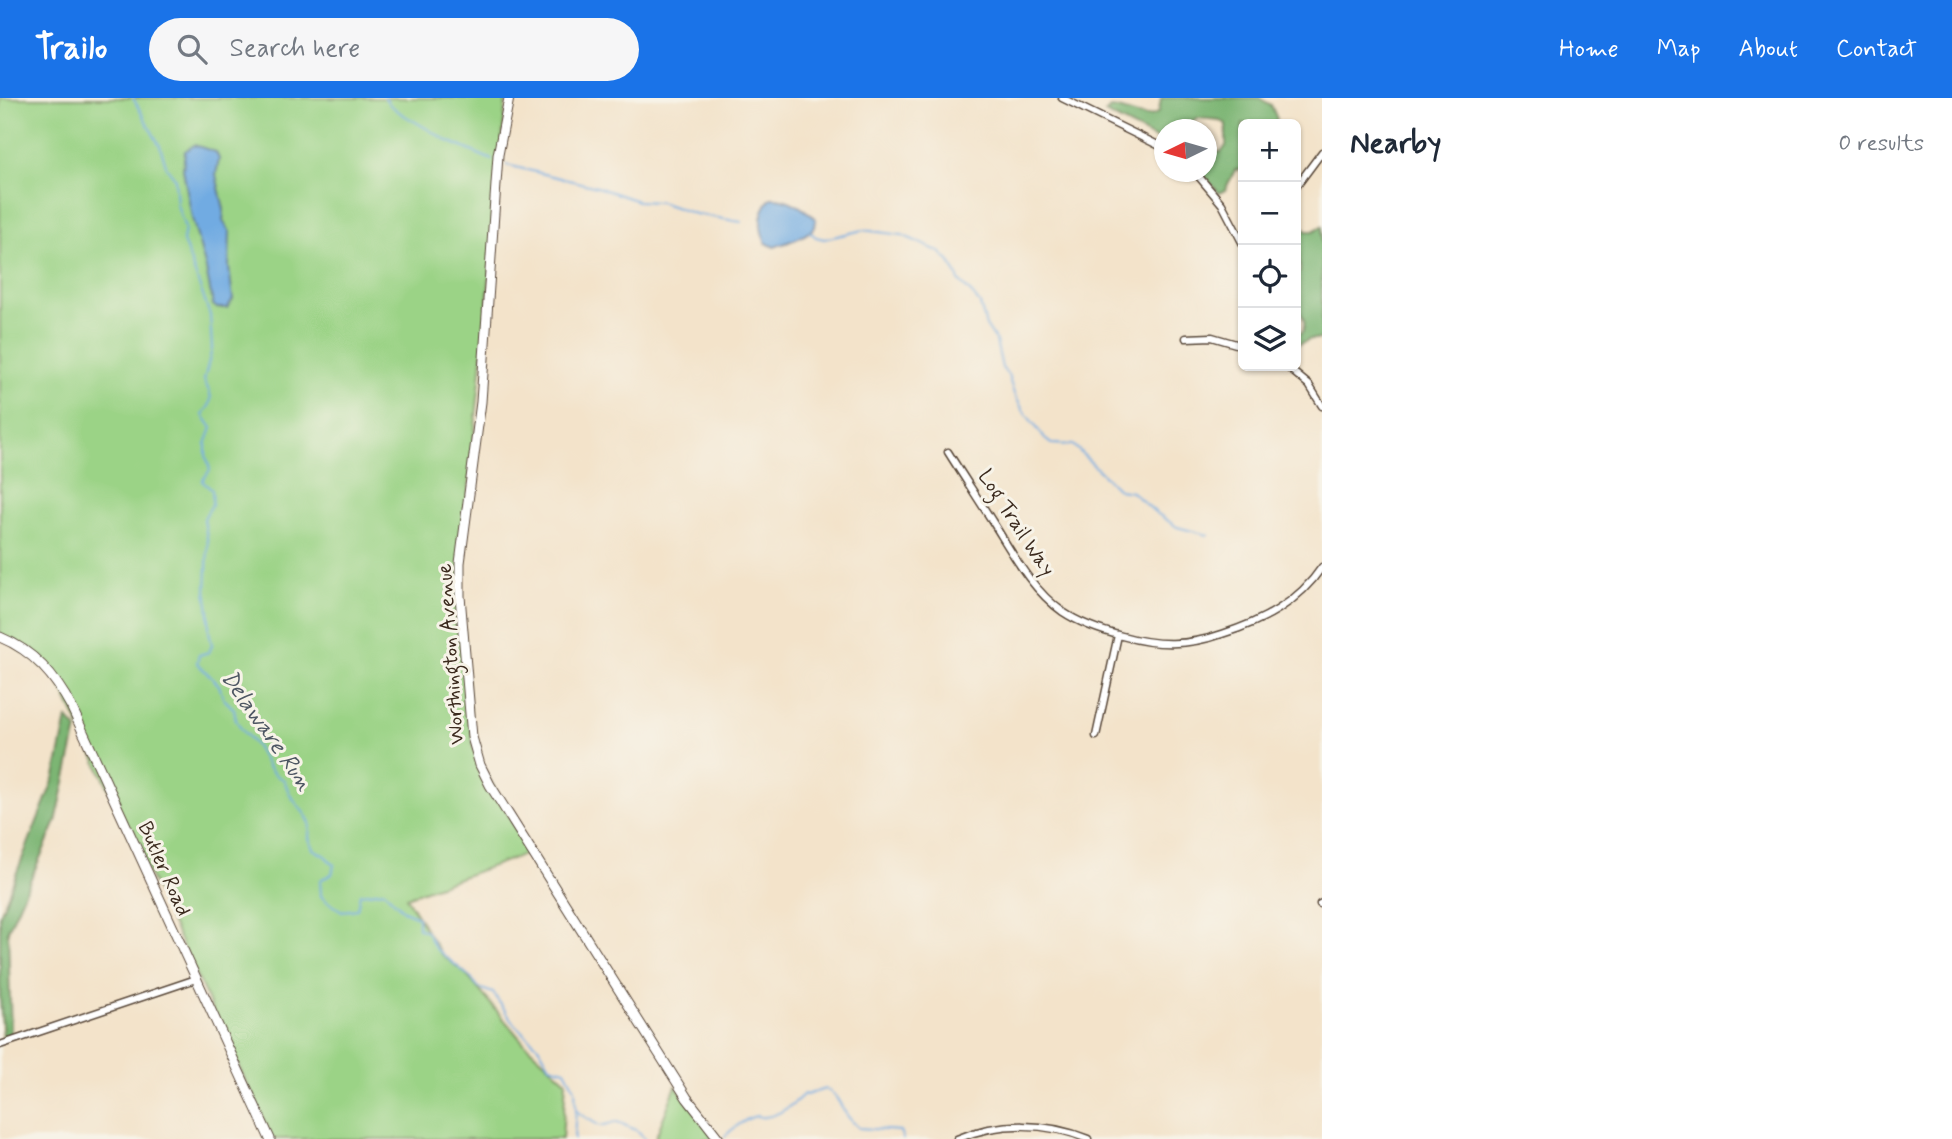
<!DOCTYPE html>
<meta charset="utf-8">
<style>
body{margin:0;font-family:Mynerve,sans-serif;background:#f6f6f7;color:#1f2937}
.controls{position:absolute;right:21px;top:21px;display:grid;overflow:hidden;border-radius:10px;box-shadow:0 2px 5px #0004}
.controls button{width:63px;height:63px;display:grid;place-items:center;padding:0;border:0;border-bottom:2px solid #e0e1e3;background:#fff;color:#1f2937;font:35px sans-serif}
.compass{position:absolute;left:1154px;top:21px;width:63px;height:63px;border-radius:50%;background:#fff;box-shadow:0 2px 5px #0004;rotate:265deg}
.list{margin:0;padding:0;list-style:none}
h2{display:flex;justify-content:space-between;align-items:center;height:91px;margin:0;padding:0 28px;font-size:30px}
h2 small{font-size:23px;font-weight:400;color:#747a83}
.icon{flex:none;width:38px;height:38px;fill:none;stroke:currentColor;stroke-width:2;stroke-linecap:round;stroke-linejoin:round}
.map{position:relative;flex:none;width:1322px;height:1041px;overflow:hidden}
header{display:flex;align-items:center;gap:42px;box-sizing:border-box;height:98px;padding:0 35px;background:#1a73e8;color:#fff}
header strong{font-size:33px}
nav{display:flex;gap:38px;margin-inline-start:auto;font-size:24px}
.search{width:490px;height:63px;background:#f6f6f7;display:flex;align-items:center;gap:18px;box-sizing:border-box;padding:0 24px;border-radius:38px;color:#747a83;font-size:26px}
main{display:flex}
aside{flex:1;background:#fff}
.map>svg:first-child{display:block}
.green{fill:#9bd386;stroke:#6b7e52;stroke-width:2}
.forest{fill:#7cb573;stroke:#5c7048;stroke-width:2}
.water{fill:#71abe2;stroke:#566a80;stroke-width:2}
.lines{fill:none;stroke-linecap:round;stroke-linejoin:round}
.stream{stroke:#71abe2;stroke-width:2}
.minor-casing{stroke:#574638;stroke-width:9}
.secondary-casing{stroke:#574638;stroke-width:11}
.minor{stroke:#fff;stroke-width:6}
.secondary{stroke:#fff;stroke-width:9}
.labels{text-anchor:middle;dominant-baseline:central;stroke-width:6;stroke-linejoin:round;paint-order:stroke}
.street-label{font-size:21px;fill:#3b2a1e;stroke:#f7f3e8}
.water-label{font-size:23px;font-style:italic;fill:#4e5763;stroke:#f7f3e8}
</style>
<header>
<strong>Trailo</strong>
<div class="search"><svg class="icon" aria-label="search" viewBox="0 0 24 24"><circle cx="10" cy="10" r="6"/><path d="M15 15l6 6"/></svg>Search here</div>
<nav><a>Home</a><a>Map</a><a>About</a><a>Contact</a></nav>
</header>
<main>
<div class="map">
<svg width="1322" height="1041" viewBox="0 0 1322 1041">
<rect width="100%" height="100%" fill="#f7f3e8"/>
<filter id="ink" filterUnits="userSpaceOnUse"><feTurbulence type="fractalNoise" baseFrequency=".0143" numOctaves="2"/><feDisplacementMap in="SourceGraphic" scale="14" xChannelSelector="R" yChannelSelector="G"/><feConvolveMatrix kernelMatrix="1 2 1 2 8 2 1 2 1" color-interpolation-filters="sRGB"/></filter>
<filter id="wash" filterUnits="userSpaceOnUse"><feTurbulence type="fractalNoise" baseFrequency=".00686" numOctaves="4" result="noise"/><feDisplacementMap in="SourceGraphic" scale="28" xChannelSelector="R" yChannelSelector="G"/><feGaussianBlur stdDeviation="1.57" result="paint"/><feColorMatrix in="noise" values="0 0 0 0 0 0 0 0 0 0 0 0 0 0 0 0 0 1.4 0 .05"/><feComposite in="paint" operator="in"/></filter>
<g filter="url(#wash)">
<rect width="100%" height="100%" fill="#f3e3ca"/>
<!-- green -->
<path class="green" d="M0 0H506L480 282 459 480 473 650 529 755 406 799 441 856 465 875 523 944 566 983 562 1041H273L57 580 0 536Z
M676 988 716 1041H655Z"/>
<!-- forest -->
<path class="forest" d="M1161 0H1259L1271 7 1277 21 1274 26H1243V71L1235 72 1225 92 1219 95 1201 74H1206L1207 55 1221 54 1226 48V26L1220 22 1197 20 1182 31 1164 32V41L1158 42 1105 15 1110 10C1127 10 1144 25 1159 14Z
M1296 121 1306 133H1313L1322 128V241H1311L1296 247V237L1303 233C1306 224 1305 217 1296 212V179L1300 173Z
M67 620 77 631 56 724 8 832 11 936 3 941 0 899V817L55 678Z"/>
<!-- water -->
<path class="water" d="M194 47 216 54 219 61 216 77 224 111 223 123 230 134 229 169 233 201 227 210H217L213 207 206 171 192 120 183 71 185 53Z
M771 100C787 99 804 110 816 121L815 129C804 140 788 144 774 149L766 145C758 129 759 114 771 100Z"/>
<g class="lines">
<!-- stream -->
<path class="stream" d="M133 0 160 48 167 70 175 80 177 107 185 130 183 143 210 217 212 251 204 282C207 290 214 298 209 308 207 311 204 314 203 317L212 330 206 346V357L210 372 202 383 212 392C214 413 210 406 204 421L208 446 206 493 209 514V533L212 547 209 554 199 557 197 565 219 587 223 600 234 611 236 622 242 632 255 647 268 669 275 677 284 682 290 697 307 719 310 725 309 740 313 751 324 757 334 767 332 776 320 782 321 798 325 802 342 813 357 811 360 796 384 793 404 813 418 819V830L427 834 435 850 470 879 479 890 493 895 515 927 539 949 550 968 565 972 575 991 576 1011 580 1016 600 1028 617 1024 636 1032 645 1041
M385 0 390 7 402 16 448 43 492 62
M507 67 597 89 638 103 660 104 695 116 741 124
M810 134 816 139 824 141 863 132 902 137 940 154 950 164 960 184 973 197 980 206 986 228 996 243 1002 270 1008 277 1014 296 1023 312 1046 342 1052 346 1073 347 1119 392 1132 394 1155 414 1177 429 1208 437
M725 1038C731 1032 745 1021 753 1019 762 1016 756 1020 765 1019 779 1018 795 1005 804 996L806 997 825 991C838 996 839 1007 847 1017 850 1022 855 1026 859 1030L900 1033 903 1041
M574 1041 576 1011"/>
</g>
</g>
<g filter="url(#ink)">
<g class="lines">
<!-- minor casing -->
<g class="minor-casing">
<path id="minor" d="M1062 0 1164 50
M1195 74 1222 106 1243 146
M1296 89 1322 54
M1186 240 1212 239 1243 248
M1286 268 1309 287 1322 308
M948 354C963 378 979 402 994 426 1014 458 1032 492 1063 514 1081 526 1102 533 1122 538 1157 548 1188 548 1222 536 1263 523 1298 505 1322 469
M1096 638 1118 537
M1320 806 1322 805
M0 947 196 881
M957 1041C999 1023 1047 1024 1088 1041"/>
</g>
<!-- secondary casing -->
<g class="secondary-casing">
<path id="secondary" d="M509 0 498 57 481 304 460 465V498L472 639 480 667 490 687 687 1000 719 1041
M0 539C34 553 55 578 72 610L270 1041"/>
</g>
<!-- minor -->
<use href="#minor" class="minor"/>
<!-- secondary -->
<use href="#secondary" class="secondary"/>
</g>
</g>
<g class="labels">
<!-- street labels -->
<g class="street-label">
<text transform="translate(1016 425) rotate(57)">Log Trail Way</text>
<text transform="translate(451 556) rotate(-94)">Worthington Avenue</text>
<text transform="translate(164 771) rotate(66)">Butler Road</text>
</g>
<!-- water labels -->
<g class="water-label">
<text transform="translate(266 633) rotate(55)">Delaware Run</text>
</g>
</g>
</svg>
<div class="controls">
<button>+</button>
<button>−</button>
<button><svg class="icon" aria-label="locate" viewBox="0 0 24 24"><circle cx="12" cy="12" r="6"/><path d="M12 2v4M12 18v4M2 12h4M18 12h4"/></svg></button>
<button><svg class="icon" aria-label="layers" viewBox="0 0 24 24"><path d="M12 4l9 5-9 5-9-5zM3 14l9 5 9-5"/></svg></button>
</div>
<svg class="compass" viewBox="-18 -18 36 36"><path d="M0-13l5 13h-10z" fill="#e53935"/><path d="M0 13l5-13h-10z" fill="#747a83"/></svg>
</div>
<aside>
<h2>Nearby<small>0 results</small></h2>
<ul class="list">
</ul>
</aside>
</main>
